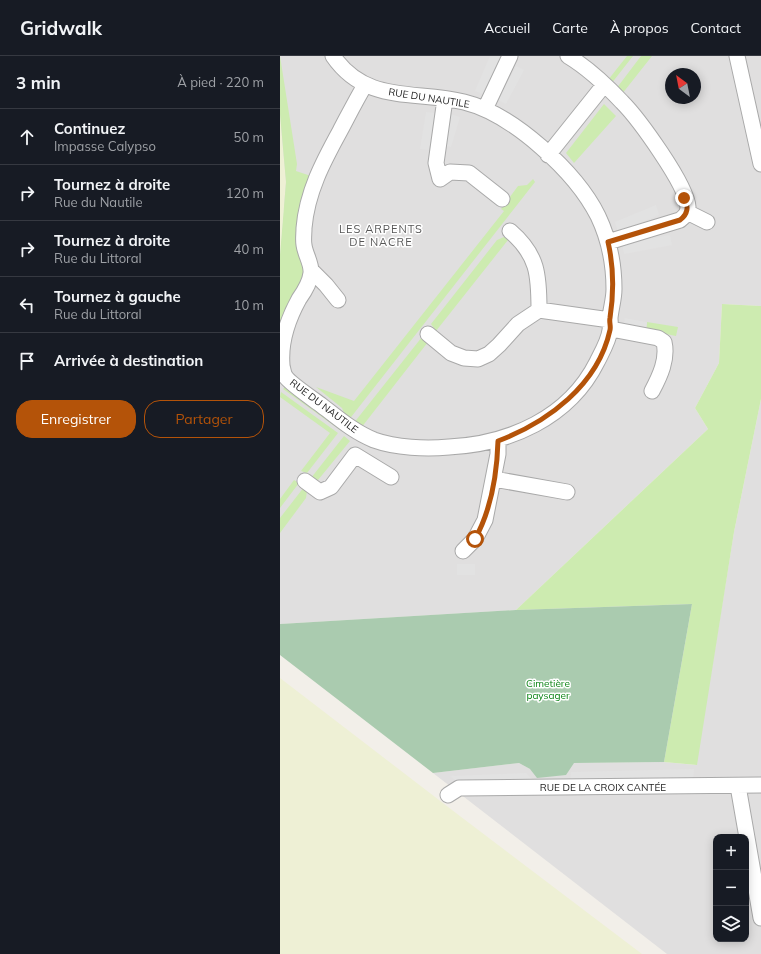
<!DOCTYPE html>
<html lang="fr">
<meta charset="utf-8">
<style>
body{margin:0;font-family:Mulish,sans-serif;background:#20242c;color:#f1f3f6}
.controls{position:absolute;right:12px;bottom:12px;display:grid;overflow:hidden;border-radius:8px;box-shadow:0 2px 10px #0003}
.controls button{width:36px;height:36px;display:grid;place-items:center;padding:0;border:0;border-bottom:1px solid #363941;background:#171b24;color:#f1f3f6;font:20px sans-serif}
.compass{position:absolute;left:385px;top:12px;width:36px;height:36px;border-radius:50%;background:#171b24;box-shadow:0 2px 10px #0003;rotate:328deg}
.stop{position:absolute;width:12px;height:12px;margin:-9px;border:3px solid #b45309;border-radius:50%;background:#fff}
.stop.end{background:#b45309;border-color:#fff;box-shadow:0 1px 4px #0008}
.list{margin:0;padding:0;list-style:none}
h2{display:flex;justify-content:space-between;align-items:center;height:52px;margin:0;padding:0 16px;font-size:17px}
h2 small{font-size:13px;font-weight:400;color:#9ea1a6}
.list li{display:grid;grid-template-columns:26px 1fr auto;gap:12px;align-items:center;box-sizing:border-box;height:56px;padding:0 16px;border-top:1px solid #363941}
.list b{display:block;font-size:15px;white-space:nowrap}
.list p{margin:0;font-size:13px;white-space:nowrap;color:#9ea1a6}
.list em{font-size:13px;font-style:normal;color:#9ea1a6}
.actions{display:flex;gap:8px;padding:12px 16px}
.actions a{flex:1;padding:9px 0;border:1px solid #b45309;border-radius:16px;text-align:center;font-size:14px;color:#b45309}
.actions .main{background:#b45309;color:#fff}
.icon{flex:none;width:22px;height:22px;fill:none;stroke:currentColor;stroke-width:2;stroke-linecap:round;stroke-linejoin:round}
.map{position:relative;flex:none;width:481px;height:898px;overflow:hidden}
header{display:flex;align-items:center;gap:24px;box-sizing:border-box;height:56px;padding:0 20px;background:#171b24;border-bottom:1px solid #363941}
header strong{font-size:19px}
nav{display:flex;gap:22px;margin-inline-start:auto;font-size:14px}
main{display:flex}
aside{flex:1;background:#171b24}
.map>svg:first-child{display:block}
.residential{fill:#e0dfdf;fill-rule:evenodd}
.farmland{fill:#eef0d5}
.grass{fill:#cdebb0}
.cemetery{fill:#aacbaf}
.parking{fill:#e2e2e2}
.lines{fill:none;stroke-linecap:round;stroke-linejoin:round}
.minor-casing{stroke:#a9a9a9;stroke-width:17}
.minor{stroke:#fff;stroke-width:15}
.route{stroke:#b45309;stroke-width:5}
.labels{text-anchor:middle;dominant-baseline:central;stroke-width:3;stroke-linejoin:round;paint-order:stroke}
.street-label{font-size:10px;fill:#222;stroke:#fff}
.park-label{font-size:10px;fill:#0c8416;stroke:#fff}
.neighbourhood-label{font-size:11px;letter-spacing:1px;fill:#555;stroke:#fff}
</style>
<header>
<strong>Gridwalk</strong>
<nav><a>Accueil</a><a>Carte</a><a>À propos</a><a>Contact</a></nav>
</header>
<main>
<aside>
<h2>3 min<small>À pied · 220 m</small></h2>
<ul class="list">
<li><svg class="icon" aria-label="ahead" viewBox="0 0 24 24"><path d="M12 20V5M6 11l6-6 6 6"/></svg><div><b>Continuez</b><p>Impasse Calypso</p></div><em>50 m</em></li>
<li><svg class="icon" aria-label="right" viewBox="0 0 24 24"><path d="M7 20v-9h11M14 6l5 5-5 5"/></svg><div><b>Tournez à droite</b><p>Rue du Nautile</p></div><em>120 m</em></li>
<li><svg class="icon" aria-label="right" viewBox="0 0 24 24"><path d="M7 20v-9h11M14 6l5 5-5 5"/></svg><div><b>Tournez à droite</b><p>Rue du Littoral</p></div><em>40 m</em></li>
<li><svg class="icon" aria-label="left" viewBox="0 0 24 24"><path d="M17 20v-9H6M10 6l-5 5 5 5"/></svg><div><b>Tournez à gauche</b><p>Rue du Littoral</p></div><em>10 m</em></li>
<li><svg class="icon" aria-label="arrive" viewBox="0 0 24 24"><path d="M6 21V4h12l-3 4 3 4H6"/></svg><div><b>Arrivée à destination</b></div></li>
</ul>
<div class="actions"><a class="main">Enregistrer</a><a>Partager</a></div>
</aside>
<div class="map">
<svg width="481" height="898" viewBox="0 0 481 898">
<rect width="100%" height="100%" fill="#f2efe9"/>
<!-- residential -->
<path class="residential" d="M0 0H481V250L442 248 439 307 415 352 428 373 236 554 0 568V199L4 156 0 58ZM391 18H415V42H391Z
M481 343V898H387L153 717 239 707 250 713 294 707 384 706 416 709 454 476ZM436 781H466V883H436Z"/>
<!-- farmland -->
<path class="farmland" d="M0 59 6 126 0 199Z
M0 622 172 754 362 898H0Z"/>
<!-- grass -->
<path class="grass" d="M0 0 17 108 16 115 31 120 24 216 15 237 7 249 0 270V199L6 126 0 58Z
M347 0H353L331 28 328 24Z
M361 0H372L342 38 336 33Z
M324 48 336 60 294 107 286 97Z
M253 123 255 126 68 365 62 360 64 357 62 352 36 331 74 345 224 155 221 153 238 130 247 129Z
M224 181 228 184 156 275 151 268 217 184Z
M442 248 481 250V343L454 476 417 709 384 706 412 548 236 554 428 373 415 352 439 307Z
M367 266 398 271 396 280 366 274Z
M142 281 148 286 81 372 73 368Z
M6 330 63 371 60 374 3 333Z
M1 336 58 377 27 417 21 415 50 377 0 341Z
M64 380 70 385 38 424 31 422Z
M14 424 19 427 0 452V443Z
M24 431 27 435 26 442 0 477V462Z"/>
<!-- cemetery -->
<path class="cemetery" d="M412 548 384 706 294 707 286 719 257 722 250 713 239 707 153 717 0 599V568L236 554Z"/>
<!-- parking -->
<path class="parking" d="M210 0H221L205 39 195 35Z
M236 10 244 14 226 48 218 44Z
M146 56 155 57 149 94 140 93Z
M171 58 180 61 171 91 162 89Z
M376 149 379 159 338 176 335 166Z
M390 179 392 189 344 198 342 188Z
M345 262 367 266 366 274 344 270Z
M177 508H195V519H177Z
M414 713 413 725 290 728 291 716Z
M246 717 255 726 182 729 170 720Z"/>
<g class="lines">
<!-- minor casing -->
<g class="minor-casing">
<path id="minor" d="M53 0C86 48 134 34 184 46 233 58 296 116 318 160 329 183 334 208 334 233 334 243 331 252 330 262 330 266 331 270 330 274 329 284 322 296 317 306 289 362 229 388 169 391 146 393 116 392 94 384 74 376 58 362 41 349 33 343 9 327 5 320 4 319 2 310 2 309 0 285 8 263 19 243 24 236 30 226 31 217 32 208 25 198 24 189 23 184 24 178 24 172 27 136 43 106 60 75 68 60 76 44 85 29
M288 0C308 12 326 29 342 46 358 62 407 129 408 151 408 157 405 160 400 164L328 186
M457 0 481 108
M165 43 156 107 160 123 170 116 189 117 222 143
M205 53 230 0
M268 99 324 29
M407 156 427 166
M230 175C258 199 259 219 259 254
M32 215 46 229 58 244
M331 273 378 282 384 286C388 303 380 320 372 335
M148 278 171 297 184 302 198 303 209 298 219 289 238 268 259 254 330 264
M214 423 287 436
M25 425 40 436 51 431 75 399 111 421
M183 495 195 483 205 464 218 398V385
M458 730 481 862
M168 739 179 732 481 729"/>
</g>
<!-- minor -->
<use href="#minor" class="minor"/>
</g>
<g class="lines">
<!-- route -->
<path class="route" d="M195 483C211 454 217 418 218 385 268 366 318 329 330 274 331 270 329 266 330 262 334 236 334 212 328 186L400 164C408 158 409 150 404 142"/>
</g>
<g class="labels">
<!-- street labels -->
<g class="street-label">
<text transform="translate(149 42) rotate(9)">RUE DU NAUTILE</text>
<text transform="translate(44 350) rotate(37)">RUE DU NAUTILE</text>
<text x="323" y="731">RUE DE LA CROIX CANTÉE</text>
</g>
<!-- park labels -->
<g class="park-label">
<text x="268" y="627">Cimetière<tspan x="268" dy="12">paysager</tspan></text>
</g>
<!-- neighbourhood labels -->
<g class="neighbourhood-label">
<text x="101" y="173">LES ARPENTS<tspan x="101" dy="13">DE NACRE</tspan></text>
</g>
</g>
</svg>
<div class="controls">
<button>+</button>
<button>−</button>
<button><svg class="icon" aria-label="layers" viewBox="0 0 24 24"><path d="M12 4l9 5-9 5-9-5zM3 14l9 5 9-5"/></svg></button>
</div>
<svg class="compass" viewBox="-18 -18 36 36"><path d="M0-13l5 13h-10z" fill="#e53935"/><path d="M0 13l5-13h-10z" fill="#9ea1a6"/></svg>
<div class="stop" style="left:195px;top:483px"></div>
<div class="stop end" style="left:404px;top:142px"></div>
</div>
</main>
